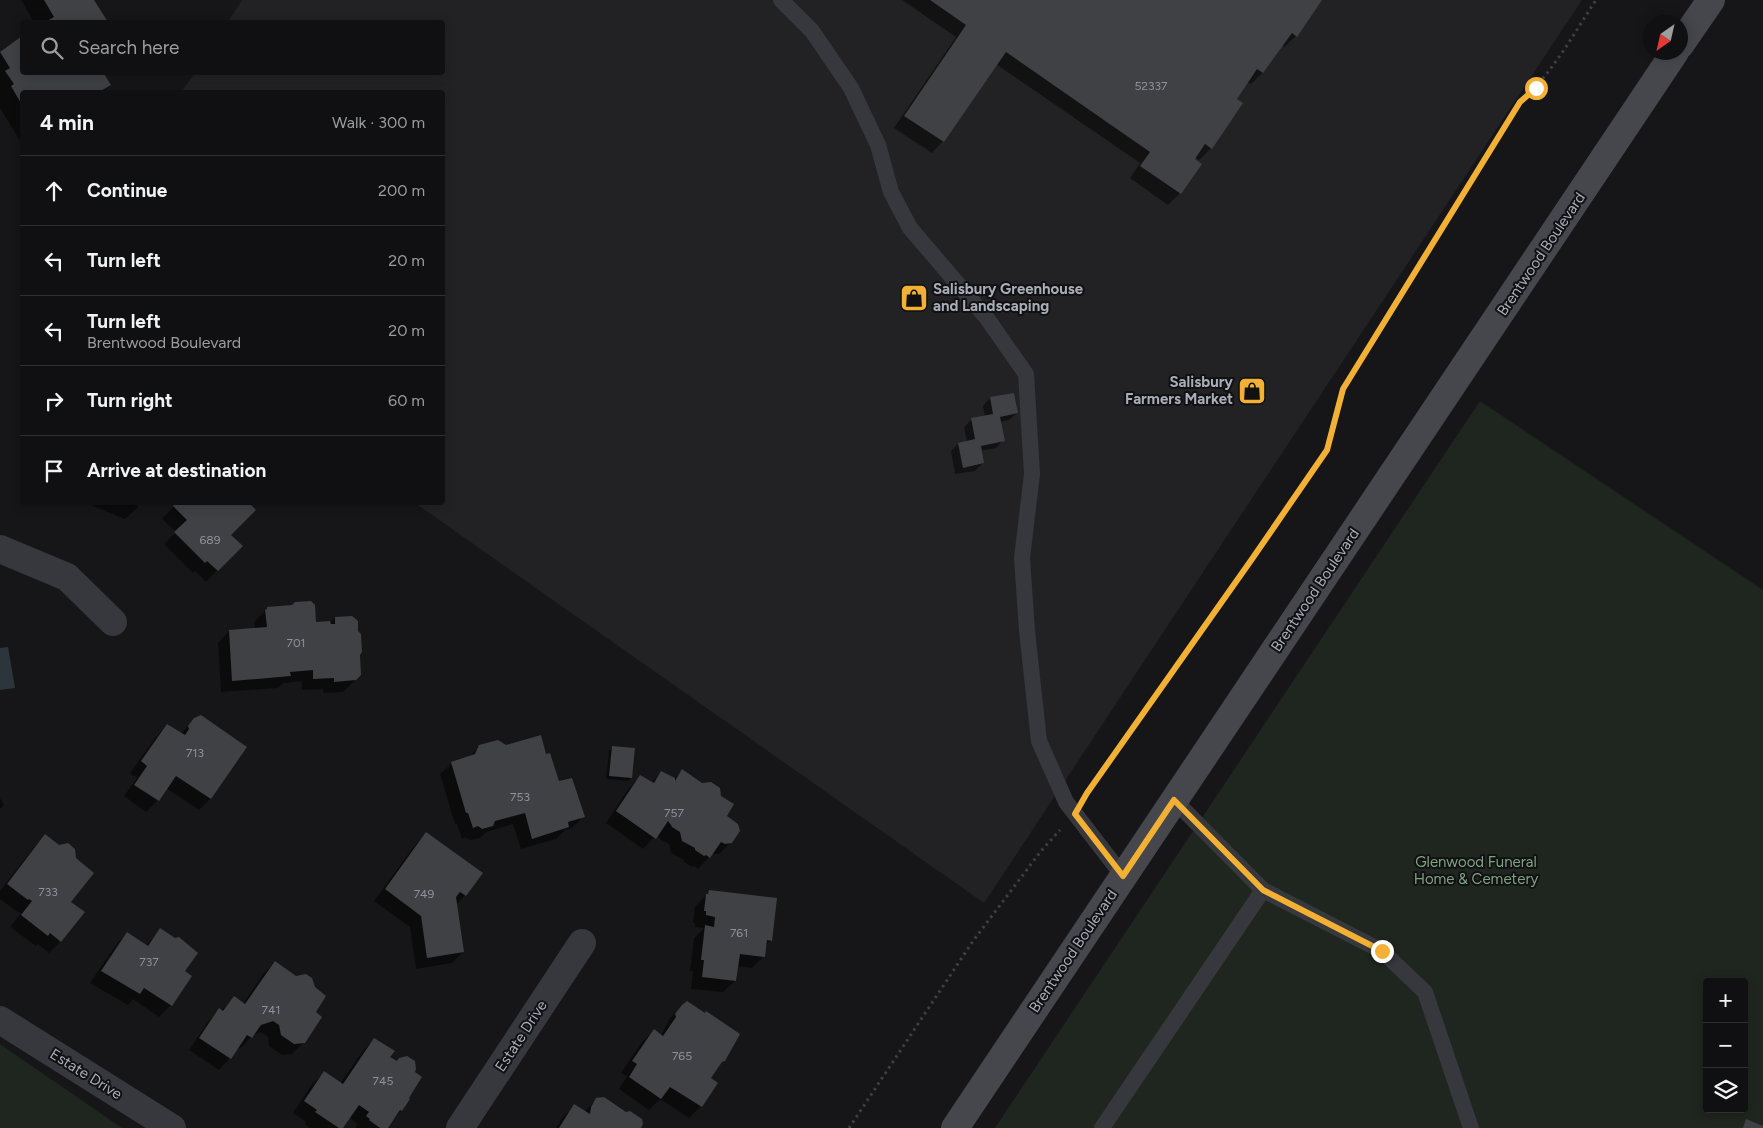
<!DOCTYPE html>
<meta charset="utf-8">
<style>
body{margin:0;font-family:Figtree,sans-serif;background:#19191b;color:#f1f3f6}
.controls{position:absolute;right:15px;bottom:15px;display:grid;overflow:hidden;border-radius:5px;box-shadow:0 2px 12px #0003}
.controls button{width:45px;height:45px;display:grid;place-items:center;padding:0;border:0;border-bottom:1px solid #303032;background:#101012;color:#f1f3f6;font:25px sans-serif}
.compass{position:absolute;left:1643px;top:15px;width:45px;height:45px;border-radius:50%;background:#101012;box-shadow:0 2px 12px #0003;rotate:214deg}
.stop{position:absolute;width:15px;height:15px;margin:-11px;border:4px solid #f2b134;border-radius:50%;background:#fff}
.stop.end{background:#f2b134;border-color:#fff;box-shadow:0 1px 5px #0008}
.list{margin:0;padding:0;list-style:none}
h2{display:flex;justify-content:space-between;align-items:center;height:65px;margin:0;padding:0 20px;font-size:21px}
h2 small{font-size:16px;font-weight:400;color:#9c9d9f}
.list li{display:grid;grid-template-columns:32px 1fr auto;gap:15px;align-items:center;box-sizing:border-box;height:70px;padding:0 20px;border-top:1px solid #303032}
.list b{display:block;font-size:19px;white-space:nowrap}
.list p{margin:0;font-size:16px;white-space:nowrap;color:#9c9d9f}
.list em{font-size:16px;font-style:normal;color:#9c9d9f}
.icon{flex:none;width:28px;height:28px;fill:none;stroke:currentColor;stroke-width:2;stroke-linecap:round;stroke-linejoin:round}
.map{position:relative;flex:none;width:1763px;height:1128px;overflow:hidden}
.search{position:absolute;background:#101012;box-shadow:0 2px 12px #0003;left:20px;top:20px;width:425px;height:55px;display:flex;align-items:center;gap:12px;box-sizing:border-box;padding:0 18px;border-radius:5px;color:#9c9d9f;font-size:19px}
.panel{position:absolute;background:#101012;box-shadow:0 2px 12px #0003;left:20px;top:90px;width:425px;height:415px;border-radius:5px}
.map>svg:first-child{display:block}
.built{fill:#222225}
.green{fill:#1e261f;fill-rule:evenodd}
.water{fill:#2c353c}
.shadow{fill:#0007}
.building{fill:#404145}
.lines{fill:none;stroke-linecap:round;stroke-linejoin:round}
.path{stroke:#3d3f44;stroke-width:3;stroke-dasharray:2.5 4;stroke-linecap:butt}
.lane{stroke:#37383d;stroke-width:16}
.street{stroke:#37383d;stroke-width:28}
.secondary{stroke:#45474d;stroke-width:28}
.route{stroke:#f2b134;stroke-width:6}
.labels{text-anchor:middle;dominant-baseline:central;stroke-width:4;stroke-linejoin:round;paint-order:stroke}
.number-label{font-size:12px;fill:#8e929b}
.street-label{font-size:15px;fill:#a8adb8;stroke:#111113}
.poi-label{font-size:15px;font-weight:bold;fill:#a8adb8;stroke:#111113;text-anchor:start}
.park-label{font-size:15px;fill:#7fa381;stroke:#111113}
</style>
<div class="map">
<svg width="1763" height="1128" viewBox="0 0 1763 1128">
<rect width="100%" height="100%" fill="#161618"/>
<!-- built -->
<path class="built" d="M242 0H1582L984 903 415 503 442 502V92H181L195 73 442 72V22H228Z"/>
<!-- green -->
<path class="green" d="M1480 401 1763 590V1128H995ZM1707 982H1744V1109H1707Z
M0 1044 122 1128H0Z"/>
<!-- water -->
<path class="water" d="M8 647 15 688 0 690V648Z"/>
<!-- shadow -->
<path class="shadow" d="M21 0H92L106 22H34Z
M902 0H1320L1296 36 1284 47 1282 45 1262 73 1251 84 1247 82 1235 99 1241 104 1211 148 1199 160 1195 157 1194 160 1200 164 1180 193 1168 205 1130 178 1140 163 996 64 943 141 932 153 894 128 956 37Z
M22 38V72L110 85 102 92H22V144L0 108V52Z
M990 398 1017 413 1009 420 1000 422 1003 440 996 448 980 451 983 463 975 471 955 474 951 451 958 444 967 442 964 427 972 419 985 417 983 406Z
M92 502H139L137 508 125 519 91 505Z
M178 502 229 535 241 546 206 582 195 571 193 573 164 544 176 532 162 519Z
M268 608 315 623 329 624 335 618 359 654 360 675 343 692 323 693V689L302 690V681L283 683 278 688 221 692 218 643 229 631 255 629 254 622Z
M195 719 246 747 210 799 199 810 166 788 158 800 146 812 124 796 137 778 130 773 156 737 167 725 181 734Z
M480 746 506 747 545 756 558 783 583 817 572 828 565 830 556 839 521 849 513 824 486 832 480 838 470 840 465 837 462 839 457 824H455L440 774 452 763 468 758Z
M613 747 631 778 628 781 606 779 609 751Z
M682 771 725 816 731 842 719 854H712L698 869 694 866 692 867 684 862V860L671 853 669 844 660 839 657 834 643 849 606 823 629 788 640 777 651 783 661 773 674 779Z
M0 798 4 805 0 809Z
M426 834 465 895 456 905 463 952 452 963 416 969 410 927 374 901 415 845Z
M45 836 69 902 83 912 60 942 49 953 38 944 36 946 10 927 21 913 16 911 0 899V891L34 847Z
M709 892 771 940 765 946 764 956 752 968 737 966 735 981 723 992 691 989 693 971H690L694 938 704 928 695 927V923L693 922 695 907Z
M160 930 184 971 190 976 171 1005 159 1017 133 999 128 1005 90 983 116 945 127 933 146 946Z
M275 963 314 1013 304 1042 292 1054 282 1055 269 1046 268 1037 261 1032 253 1035 240 1049 237 1047 230 1058 219 1070 189 1050 208 1022 219 1010 221 1011 234 998 243 1004 263 974Z
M683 1006 724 1060 709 1078 716 1084 701 1106 689 1118 660 1099 649 1110 619 1089 627 1076 621 1073 642 1042 654 1031 661 1036 670 1018Z
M374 1039 389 1057 421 1078 401 1111 386 1128H355L358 1124 349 1117 341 1128H310L305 1124 306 1122 293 1113 312 1084 324 1073 340 1084 363 1051Z
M597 1099 641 1128H556L563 1117 575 1106 584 1112Z"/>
<!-- building -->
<path class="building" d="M44 0H94L108 22H45L54 17Z
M930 0H1322L1297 37 1292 33 1263 73 1257 69 1237 99 1243 103 1212 149 1205 144 1195 159 1202 164 1181 194 1140 166 1150 152 1006 52 944 142 904 116 966 25Z
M22 36V72H103L111 85 99 92H22V105L11 86 14 84 5 71 10 68 0 52Z
M1014 393 1018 413 1000 417 1005 441 981 446 984 463 963 468 958 443 975 439 971 418 993 414 990 397Z
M177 502H248L256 510 231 535 243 546 218 571 207 561 205 563 174 532 187 520 173 506Z
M311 601 315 605 316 622 330 621 331 624H335V617L352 616 358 621V631L361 634 362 652 360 655 361 675 356 680 334 682V678L313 679V670L290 672 291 676 232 681 229 630 267 627 265 610 267 609V607L292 605 295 602Z
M201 715 247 747 211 799 176 776 159 801 134 785 147 766 141 761 167 724 185 735 189 729 188 726 194 718Z
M541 735 546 754 550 753 559 781 572 778 585 817 568 822 569 827 532 839 525 813 495 821 493 826 482 829 478 826 473 828 468 813H466L451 762 475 754 479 745 498 740 506 745Z
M612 746 635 748 632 778 609 776Z
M682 769 702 783 711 782 720 788 721 796 734 804 727 816 738 824 740 831 732 843 725 844 721 842 710 858 706 855 704 856 695 850V848L682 841 680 832 672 827 671 825 668 821 656 839 616 811 640 775 654 783 661 771 675 778V781Z
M426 832 483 873 466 896 460 892 456 897 464 952 427 958 421 916 385 889Z
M45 834 59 845 68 843 75 849 76 858 94 873 71 902 85 912 61 942 50 933 48 936 21 915 32 901 29 899 28 900 7 884Z
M709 890 777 898 772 941 767 940 765 957 740 954 736 981 702 977 704 960H701L705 925 714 927 715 917 706 915V911H704L706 894H708Z
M160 928 175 938 179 937 198 953 185 971 192 976 172 1006 144 988 140 994 101 971 127 932 148 946Z
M275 961 296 976 306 974 312 978 315 987 326 996 316 1012 322 1017 305 1043 294 1044 281 1035 279 1025 273 1021 261 1025 252 1038 247 1035 231 1059 199 1038 219 1008 223 1011 234 996 245 1004Z
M687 1001 705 1013 706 1011 740 1034 725 1061 722 1062 711 1078 718 1083 702 1107 670 1087 661 1099 629 1077 637 1064 632 1061 654 1029 663 1036 676 1017 675 1014 682 1005Z
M374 1038 395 1051 390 1057 397 1061 399 1058 407 1056 415 1061 416 1069 415 1072 422 1077 409 1098 410 1099 402 1111 400 1110 388 1128H380L369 1120 370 1119 366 1116 369 1112 359 1105 343 1128H339L315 1112 317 1110 304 1101 324 1071 343 1084Z
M604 1097 626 1112 630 1111 642 1119 643 1124 641 1128H559L574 1104 590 1114 591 1107 596 1098Z
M1746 1119 1763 1126V1128H1743Z"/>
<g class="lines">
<!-- path -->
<path class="path" d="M1087 793 1252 559 1327 450 1343 389 1520 102C1552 74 1573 35 1596 0
M849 1128 973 941 1041 851 1060 830"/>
<!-- lane -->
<path class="lane" d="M781 0 812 31 851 88 878 145 891 192 910 228 986 317 1026 374 1032 474 1022 558 1027 631 1039 741 1066 802 1123 876
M1174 800 1263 890 1382 951 1425 992 1471 1128
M1102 1128 1263 890"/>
<!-- street -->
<path class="street" d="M0 549 67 577 113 622
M0 1020 172 1128
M460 1128 582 943"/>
<!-- secondary -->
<path class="secondary" d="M1680 45 1711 0
M955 1128 1675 52"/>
</g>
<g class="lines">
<!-- route -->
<path class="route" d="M1382 951 1263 890 1174 800 1123 876 1075 814 1087 793 1252 559 1327 450 1343 389 1520 102 1536 88"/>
</g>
<!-- icons -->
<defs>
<g id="shop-square" transform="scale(1.4375)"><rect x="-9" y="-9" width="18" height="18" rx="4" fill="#f2b134" stroke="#111113"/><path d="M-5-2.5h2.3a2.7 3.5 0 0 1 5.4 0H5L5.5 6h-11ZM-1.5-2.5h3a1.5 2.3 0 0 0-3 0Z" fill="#111"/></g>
</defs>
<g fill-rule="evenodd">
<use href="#shop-square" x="914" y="298"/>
<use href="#shop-square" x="1252" y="391"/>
</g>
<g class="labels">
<!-- number labels -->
<g class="number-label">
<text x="1151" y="86">52337</text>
<text x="210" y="540">689</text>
<text x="296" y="643">701</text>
<text x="195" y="753">713</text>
<text x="520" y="797">753</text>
<text x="674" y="813">757</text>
<text x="48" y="892">733</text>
<text x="424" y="894">749</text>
<text x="739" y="933">761</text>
<text x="149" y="962">737</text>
<text x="271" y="1010">741</text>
<text x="682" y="1056">765</text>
<text x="383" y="1081">745</text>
</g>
<!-- street labels -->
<g class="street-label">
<text transform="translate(1541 254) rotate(-56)">Brentwood Boulevard</text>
<text transform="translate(1315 590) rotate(-56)">Brentwood Boulevard</text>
<text transform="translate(1073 951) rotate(-56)">Brentwood Boulevard</text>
<text transform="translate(521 1036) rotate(-57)">Estate Drive</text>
<text transform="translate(86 1074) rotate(32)">Estate Drive</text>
</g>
<!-- poi labels -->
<g class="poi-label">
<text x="933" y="289">Salisbury Greenhouse<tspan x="933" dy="17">and Landscaping</tspan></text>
<text x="1233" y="382" text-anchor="end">Salisbury<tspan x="1233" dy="17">Farmers Market</tspan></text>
</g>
<!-- park labels -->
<g class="park-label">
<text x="1476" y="862">Glenwood Funeral<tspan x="1476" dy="17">Home &amp; Cemetery</tspan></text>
</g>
</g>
</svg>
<div class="controls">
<button>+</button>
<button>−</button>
<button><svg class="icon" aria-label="layers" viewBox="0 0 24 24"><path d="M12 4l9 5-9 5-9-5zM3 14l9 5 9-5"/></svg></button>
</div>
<svg class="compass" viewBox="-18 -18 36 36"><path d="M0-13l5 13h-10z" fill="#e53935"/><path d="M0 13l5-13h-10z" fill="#9c9d9f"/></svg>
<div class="stop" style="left:1536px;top:88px"></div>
<div class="stop end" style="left:1382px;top:951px"></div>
<div class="search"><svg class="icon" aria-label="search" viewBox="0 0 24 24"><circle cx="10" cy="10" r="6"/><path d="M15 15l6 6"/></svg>Search here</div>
<section class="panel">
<h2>4 min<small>Walk · 300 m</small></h2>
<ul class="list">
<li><svg class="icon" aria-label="ahead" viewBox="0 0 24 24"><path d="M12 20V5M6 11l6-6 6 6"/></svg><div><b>Continue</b></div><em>200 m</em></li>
<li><svg class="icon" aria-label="left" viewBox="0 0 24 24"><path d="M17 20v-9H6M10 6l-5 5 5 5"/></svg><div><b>Turn left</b></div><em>20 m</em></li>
<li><svg class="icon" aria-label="left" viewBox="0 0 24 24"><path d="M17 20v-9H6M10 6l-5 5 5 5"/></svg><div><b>Turn left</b><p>Brentwood Boulevard</p></div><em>20 m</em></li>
<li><svg class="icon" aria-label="right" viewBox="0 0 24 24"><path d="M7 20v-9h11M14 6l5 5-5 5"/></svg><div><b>Turn right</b></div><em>60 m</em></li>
<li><svg class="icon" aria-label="arrive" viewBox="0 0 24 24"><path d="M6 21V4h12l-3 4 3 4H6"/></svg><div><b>Arrive at destination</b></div></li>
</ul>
</section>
</div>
